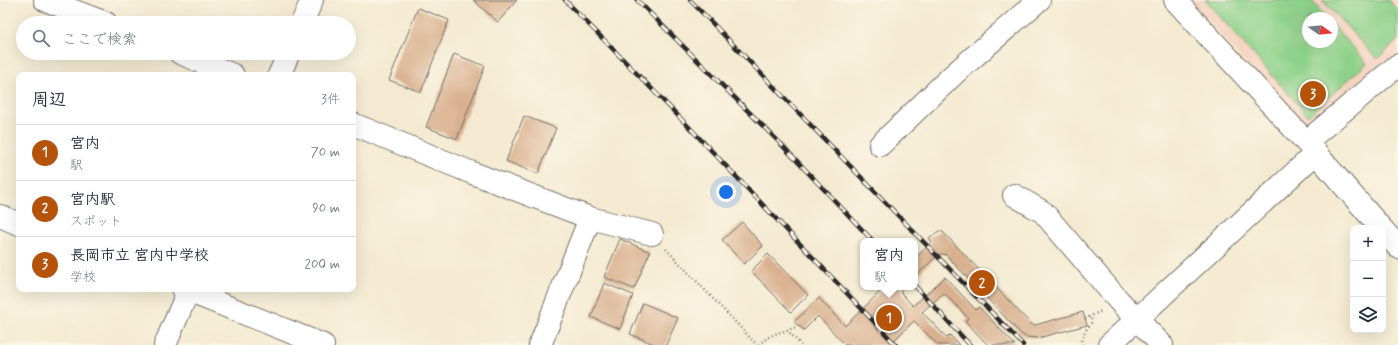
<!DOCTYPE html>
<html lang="ja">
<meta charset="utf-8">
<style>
body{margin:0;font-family:Mynerve,"Klee One",sans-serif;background:#f2f2f3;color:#1f2937}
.controls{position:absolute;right:12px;bottom:12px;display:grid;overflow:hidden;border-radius:8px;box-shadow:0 4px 16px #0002}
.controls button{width:36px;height:36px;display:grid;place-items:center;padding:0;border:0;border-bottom:1px solid #e0e1e3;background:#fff;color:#1f2937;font:20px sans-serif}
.compass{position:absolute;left:1302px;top:12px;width:36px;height:36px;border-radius:50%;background:#fff;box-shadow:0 4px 16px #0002;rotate:104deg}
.you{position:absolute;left:726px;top:192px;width:14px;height:14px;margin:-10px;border:3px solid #fff;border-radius:50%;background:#1a73e8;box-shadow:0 0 0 6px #1a73e833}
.badge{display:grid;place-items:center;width:26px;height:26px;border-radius:50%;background:#b45309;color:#fff;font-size:13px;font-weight:700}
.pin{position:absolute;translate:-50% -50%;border:2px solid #fff;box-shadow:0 1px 4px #0006}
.popup{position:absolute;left:860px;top:238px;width:58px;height:52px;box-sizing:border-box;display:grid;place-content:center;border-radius:8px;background:#fff;filter:drop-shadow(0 1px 3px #0005);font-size:13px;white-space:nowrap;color:#747a83}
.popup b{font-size:15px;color:#1f2937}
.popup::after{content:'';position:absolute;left:50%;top:100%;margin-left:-8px;border:8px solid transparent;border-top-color:#fff}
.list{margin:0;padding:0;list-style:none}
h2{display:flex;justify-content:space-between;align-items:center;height:52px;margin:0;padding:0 16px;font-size:17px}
h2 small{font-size:13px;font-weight:400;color:#747a83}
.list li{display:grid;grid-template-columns:26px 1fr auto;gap:12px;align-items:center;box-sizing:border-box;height:56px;padding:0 16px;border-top:1px solid #e0e1e3}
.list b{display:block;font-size:15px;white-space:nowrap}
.list p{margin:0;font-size:13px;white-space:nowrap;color:#747a83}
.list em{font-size:13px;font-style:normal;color:#747a83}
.icon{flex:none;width:22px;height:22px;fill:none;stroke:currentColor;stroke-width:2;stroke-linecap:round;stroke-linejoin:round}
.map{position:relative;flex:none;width:1398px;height:345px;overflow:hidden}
.search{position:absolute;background:#fff;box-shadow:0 4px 16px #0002;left:16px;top:16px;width:340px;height:44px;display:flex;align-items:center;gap:10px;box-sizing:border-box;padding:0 14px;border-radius:22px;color:#747a83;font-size:15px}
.panel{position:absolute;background:#fff;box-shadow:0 4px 16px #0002;left:16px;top:72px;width:340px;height:220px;border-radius:8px}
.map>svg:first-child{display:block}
.built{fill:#f5d3c1;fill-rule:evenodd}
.green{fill:#8dd18a;stroke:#5c7e5a}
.building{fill:#d9b190}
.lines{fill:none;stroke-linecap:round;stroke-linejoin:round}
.minor-casing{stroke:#716e65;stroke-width:24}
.path{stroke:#716e65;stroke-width:2.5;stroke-dasharray:1 3;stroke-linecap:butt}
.minor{stroke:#fff;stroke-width:22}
.rail-casing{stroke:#2b2b2b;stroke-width:4.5}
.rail{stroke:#fcf5e5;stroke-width:3;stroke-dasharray:9;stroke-linecap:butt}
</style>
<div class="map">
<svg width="1398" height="345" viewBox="0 0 1398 345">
<rect width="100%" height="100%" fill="#fcf5e5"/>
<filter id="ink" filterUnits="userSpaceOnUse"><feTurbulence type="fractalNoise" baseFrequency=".025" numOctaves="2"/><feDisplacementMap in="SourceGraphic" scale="8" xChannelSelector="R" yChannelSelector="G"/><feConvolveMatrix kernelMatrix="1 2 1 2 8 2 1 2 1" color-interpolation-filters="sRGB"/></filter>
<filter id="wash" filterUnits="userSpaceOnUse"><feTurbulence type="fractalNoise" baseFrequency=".012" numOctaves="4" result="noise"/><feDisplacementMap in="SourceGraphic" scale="16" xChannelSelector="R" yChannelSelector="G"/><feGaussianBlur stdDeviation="0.9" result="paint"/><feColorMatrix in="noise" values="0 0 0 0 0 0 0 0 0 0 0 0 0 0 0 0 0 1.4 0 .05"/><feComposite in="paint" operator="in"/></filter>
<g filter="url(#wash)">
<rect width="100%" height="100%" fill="#f4ead1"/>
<!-- built -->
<path class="built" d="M1190 0H1398V53L1308 135ZM1308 18H1332V42H1308Z"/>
<!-- green -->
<path class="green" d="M1205 0H1311L1327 18H1308V42H1332V24L1367 63 1308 116Z
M1322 0H1388L1398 10V40L1377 59Z"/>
<g id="blocks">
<!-- building -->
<path class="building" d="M473 0H517L498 22Z
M418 8 449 20 421 92 389 80Z
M454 54 485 66 457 139 426 127Z
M524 116 556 128 538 174 506 161Z
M742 222 763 246 744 264 722 240Z
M939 231 943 232 1031 324 1035 325 1083 312 1087 325 1038 338 1026 337 1021 334 946 255 943 254H940L937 256 915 277V258L930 244 932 242 929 238Z
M620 239 650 252 634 289 604 277Z
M768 254 808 295 791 312 751 271Z
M945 277 976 310 979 307 1015 345H988L965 321 968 318 944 293 922 312 947 338 950 335 959 345H938L914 321 889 345H845L818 316 804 330 794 322 819 298 845 326 885 287H904L901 290V293L913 306Z
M604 283 633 295 620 329 591 317Z
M643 303 678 318 666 345H656L630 334Z"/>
</g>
</g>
<g filter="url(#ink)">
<use href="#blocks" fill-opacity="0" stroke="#716e65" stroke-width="1"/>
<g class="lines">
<!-- minor casing -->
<g class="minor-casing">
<path id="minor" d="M45 0 106 23
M1175 0 1306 142 1381 228
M302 23 312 0
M180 53 233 75
M279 75 289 53
M353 124 470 172 590 218 652 234
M1306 142 1398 65
M880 145 953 75 1039 0
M1014 195 1043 212 1119 301 1162 345
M0 216 19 224
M1383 230 1398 247
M183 289 323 345
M165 345 189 289
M540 345 590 218
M1109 345 1316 153"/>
</g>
<!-- path -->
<path class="path" d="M666 249 757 345
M1085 319 1101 311
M787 330 801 345
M759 345C773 331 783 333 799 326
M1082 345C1082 335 1086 329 1092 322L1091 317"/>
<!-- minor -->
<use href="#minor" class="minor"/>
<!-- rail casing -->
<g class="rail-casing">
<path id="rail" d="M565 0 688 126 896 345
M637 0 779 142 873 241
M690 0 1023 345
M915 286 970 345"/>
</g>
<!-- rail -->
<use href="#rail" class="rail"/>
</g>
</g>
</svg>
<div class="controls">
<button>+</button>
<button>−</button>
<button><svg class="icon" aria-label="layers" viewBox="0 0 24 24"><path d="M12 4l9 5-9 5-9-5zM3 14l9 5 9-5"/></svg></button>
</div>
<svg class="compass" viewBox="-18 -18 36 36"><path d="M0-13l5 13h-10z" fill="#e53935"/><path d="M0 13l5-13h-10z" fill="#747a83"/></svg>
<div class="you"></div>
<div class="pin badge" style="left:889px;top:318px">1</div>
<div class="popup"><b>宮内</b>駅</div>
<div class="pin badge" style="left:982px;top:283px">2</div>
<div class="pin badge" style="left:1313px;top:94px">3</div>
<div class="search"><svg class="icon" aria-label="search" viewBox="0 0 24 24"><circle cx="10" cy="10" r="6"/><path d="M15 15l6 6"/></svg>ここで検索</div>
<section class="panel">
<h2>周辺<small>3件</small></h2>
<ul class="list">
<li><span class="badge">1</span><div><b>宮内</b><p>駅</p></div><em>70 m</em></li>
<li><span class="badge">2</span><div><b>宮内駅</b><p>スポット</p></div><em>90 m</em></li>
<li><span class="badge">3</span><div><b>長岡市立 宮内中学校</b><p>学校</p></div><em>200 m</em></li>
</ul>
</section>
</div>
